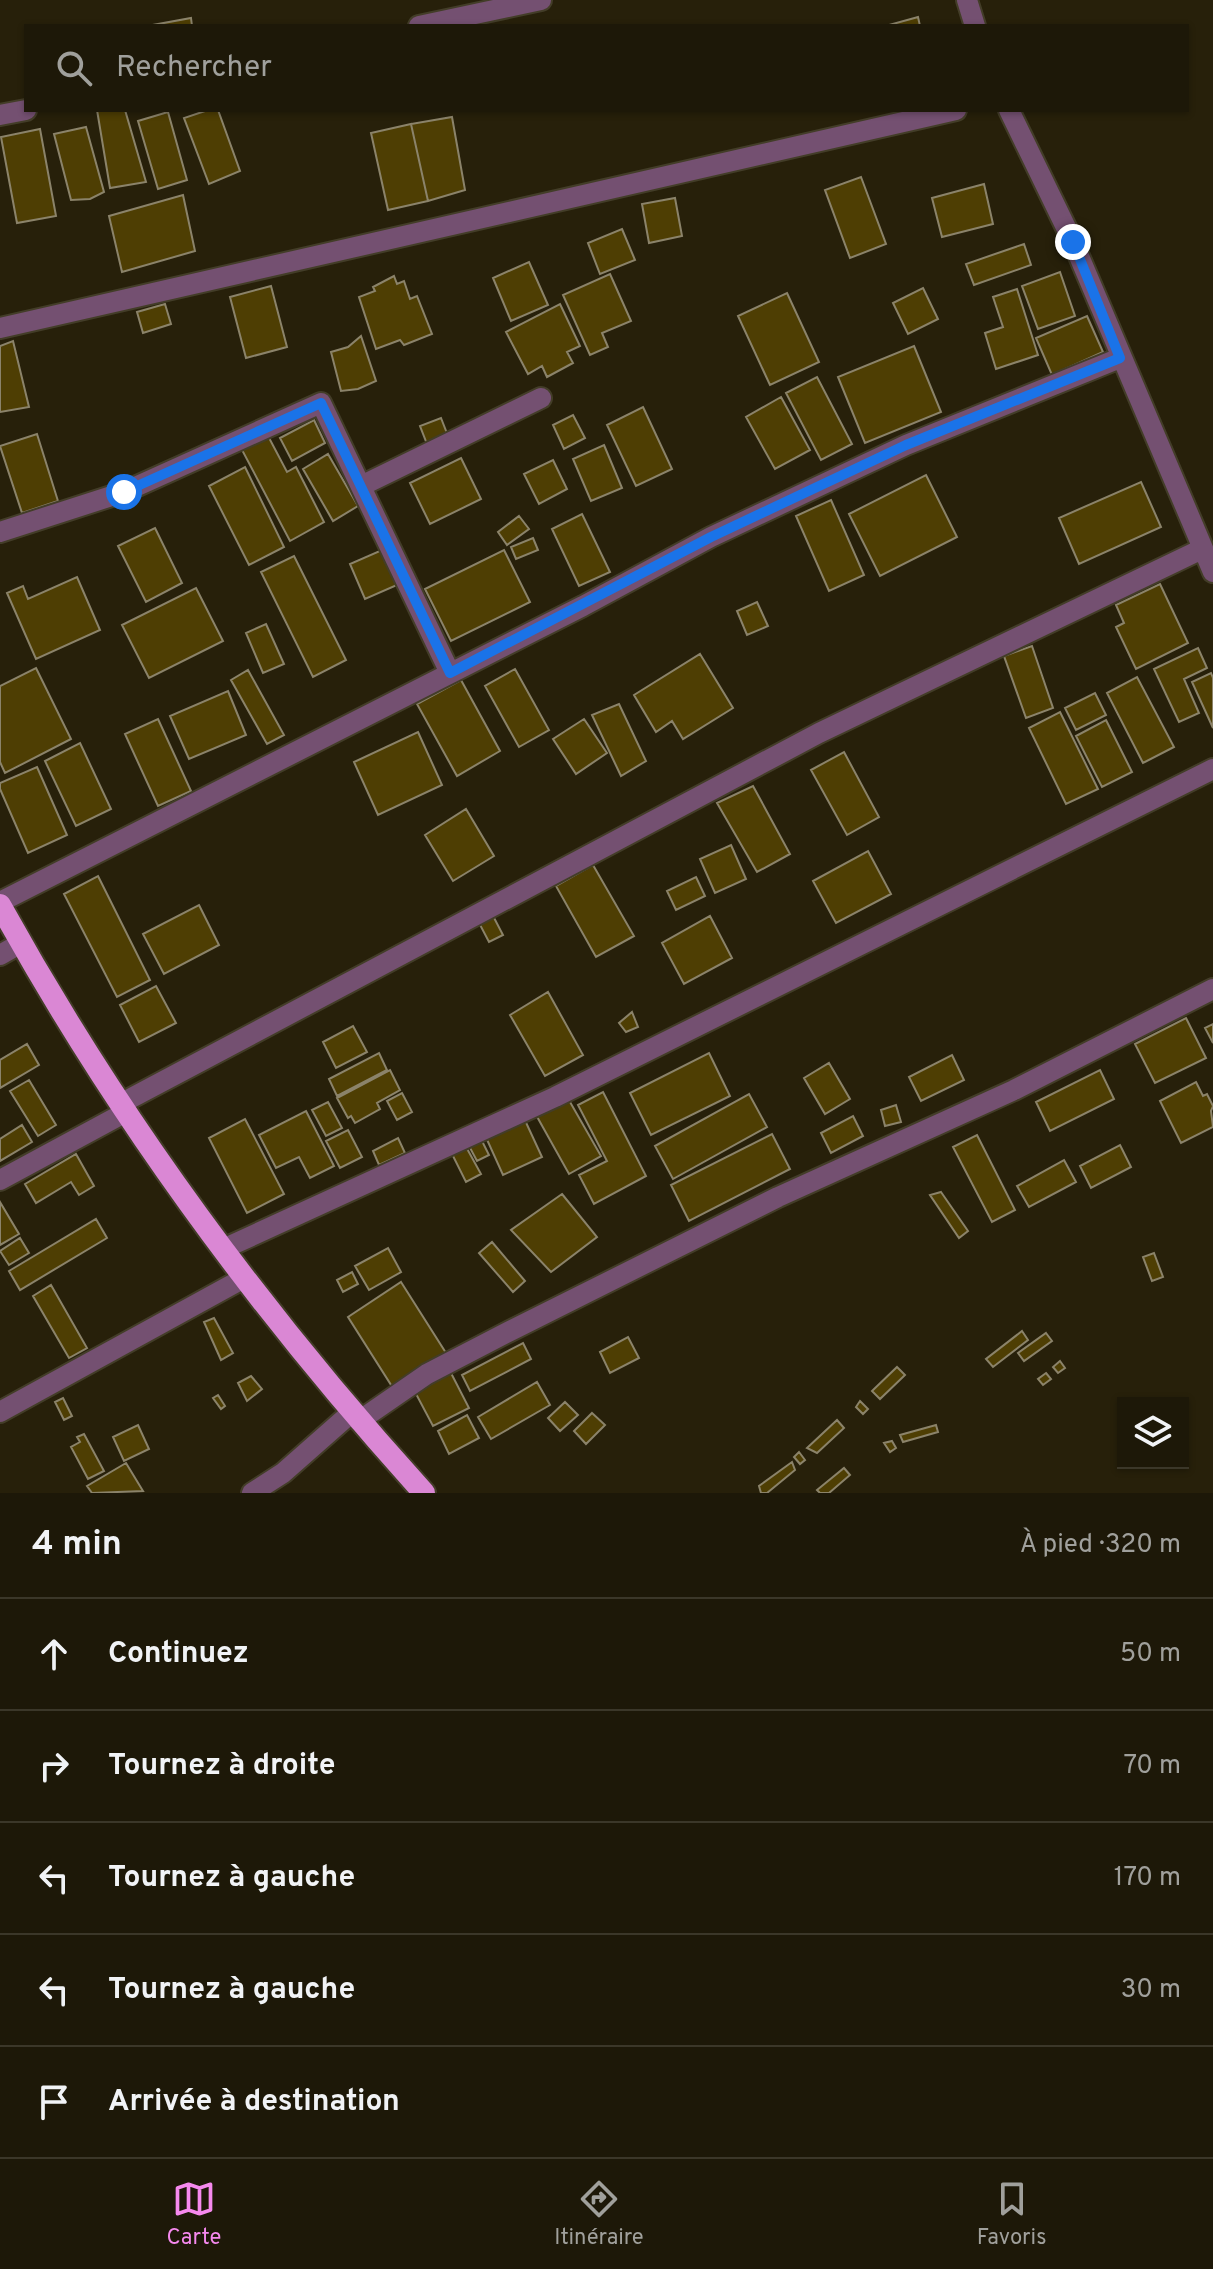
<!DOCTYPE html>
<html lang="fr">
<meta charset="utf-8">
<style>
body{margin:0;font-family:Overpass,sans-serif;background:#252112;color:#f1f3f6}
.controls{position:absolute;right:24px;bottom:24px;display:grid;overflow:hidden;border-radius:0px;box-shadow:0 2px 6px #0004}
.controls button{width:72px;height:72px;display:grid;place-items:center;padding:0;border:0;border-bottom:2px solid #3b3729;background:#1d1808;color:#f1f3f6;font:40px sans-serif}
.stop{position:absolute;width:24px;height:24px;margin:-18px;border:6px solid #1a73e8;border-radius:50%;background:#fff}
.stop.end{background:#1a73e8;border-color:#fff;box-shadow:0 2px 8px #0008}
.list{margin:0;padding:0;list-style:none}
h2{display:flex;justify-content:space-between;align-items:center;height:104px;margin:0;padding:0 32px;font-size:34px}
h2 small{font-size:26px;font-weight:400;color:#a0a09c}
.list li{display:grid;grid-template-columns:52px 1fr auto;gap:24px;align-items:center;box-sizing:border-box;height:112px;padding:0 32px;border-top:2px solid #3b3729}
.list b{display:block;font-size:30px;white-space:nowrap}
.list em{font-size:26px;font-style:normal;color:#a0a09c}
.icon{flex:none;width:44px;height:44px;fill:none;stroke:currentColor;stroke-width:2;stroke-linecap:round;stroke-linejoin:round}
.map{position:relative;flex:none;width:1213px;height:1493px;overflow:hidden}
.search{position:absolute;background:#1d1808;box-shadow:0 2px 6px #0004;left:24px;right:24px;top:24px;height:88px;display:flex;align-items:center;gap:20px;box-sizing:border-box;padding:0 28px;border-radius:0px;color:#a0a09c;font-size:30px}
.sheet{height:664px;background:#1d1808}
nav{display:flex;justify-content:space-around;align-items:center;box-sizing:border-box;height:112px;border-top:2px solid #3b3729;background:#1d1808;font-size:22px;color:#a0a09c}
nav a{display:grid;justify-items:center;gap:4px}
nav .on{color:#f589ee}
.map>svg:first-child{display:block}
.building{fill:#4e3e03;stroke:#8b836a;stroke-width:2}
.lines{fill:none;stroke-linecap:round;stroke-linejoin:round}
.minor-casing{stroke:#433d28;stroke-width:24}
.trunk-casing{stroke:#433d28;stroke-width:26}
.minor{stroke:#745071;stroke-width:20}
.trunk{stroke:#da87d4;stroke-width:22}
.route{stroke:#1a73e8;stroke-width:10}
</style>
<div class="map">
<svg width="1213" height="1493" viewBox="0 0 1213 1493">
<rect width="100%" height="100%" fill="#27200a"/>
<!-- building -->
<path class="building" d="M918 17 920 26H889V25Z
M191 18 192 26H154L153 25Z
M97 110H125L146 182 110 188Z
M208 110H218L240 171 209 184 184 118Z
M168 112 187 180 158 189 138 121Z
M452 117 465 190 428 201 411 124Z
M411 124 428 201 388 210 371 133Z
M86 127 104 192 90 199 71 200 54 134Z
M40 129 56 216 17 223 1 137Z
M861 177 886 244 850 258 825 190Z
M984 184 993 224 942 237 932 198Z
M183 195 195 251 122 272 109 216Z
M675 198 682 236 649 243 642 204Z
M622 229 635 260 600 274 588 243Z
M1024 244 1031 265 974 285 966 264Z
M529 262 548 305 511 321 493 278Z
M1060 272 1075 316 1038 329 1022 286Z
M610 274 631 321 602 333 608 347 590 355 563 295Z
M394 276 397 284 404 281 410 299 417 296 432 334 404 345 400 340 376 349 359 297 375 291 373 287Z
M271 286 287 347 246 358 230 297Z
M923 288 938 319 908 334 893 303Z
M1017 289 1038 355 996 369 985 333 1003 327 993 297Z
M787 293 819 362 770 385 738 316Z
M165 304 171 324 143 333 137 312Z
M560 304 580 346 567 352 573 363 547 377 542 366 528 374 506 332Z
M1087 316 1103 352 1052 375 1036 338Z
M361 336 376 381 358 389 341 391 331 352 348 347Z
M13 341 29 407 0 412V346Z
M914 346 941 412 865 443 838 377Z
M817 377 852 444 821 460 786 393Z
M781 397 810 450 775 469 746 417Z
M643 407 672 469 636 486 607 425Z
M573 415 585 438 564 449 553 425Z
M441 418 448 436 427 444 420 426Z
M314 420 325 443 292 461 280 438Z
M37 434 58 501 22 513 0 446Z
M267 434 287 472 296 467 324 522 290 541 241 448Z
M604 445 622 488 591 501 573 459Z
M328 454 358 506 333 521 303 469Z
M461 458 481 499 430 524 410 483Z
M553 460 567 489 539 504 524 474Z
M245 467 284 547 249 565 209 486Z
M926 475 957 537 880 576 849 514Z
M1141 482 1161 527 1079 564 1059 518Z
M831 500 864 575 829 591 796 516Z
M582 514 610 572 579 586 552 529Z
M519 516 529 529 507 545 498 532Z
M155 528 182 583 146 602 118 546Z
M533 538 538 550 516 559 511 547Z
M382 550 397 585 365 599 350 564Z
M504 550 530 602 451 641 425 589Z
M294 556 346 660 313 677 261 572Z
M77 577 100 630 36 659 7 593 23 586 28 599Z
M1160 584 1188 643 1136 669 1116 627 1124 623 1116 605Z
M196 588 223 641 149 678 122 625Z
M757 602 768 626 747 635 737 611Z
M266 624 284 664 263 673 246 633Z
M1032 646 1053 708 1026 718 1004 656Z
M1198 648 1207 668 1184 679 1199 713 1179 722 1154 669Z
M700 654 733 708 683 739 672 721 656 732 634 695Z
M36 668 71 739 5 773 0 762V686Z
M515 669 549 730 519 747 485 686Z
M248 670 284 735 267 744 231 680Z
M1211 673 1213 678V728L1192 682Z
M1137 677 1174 747 1143 763 1107 693Z
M461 680 500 751 457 776 417 704Z
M228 691 246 735 189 759 170 716Z
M1095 693 1106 715 1076 730 1065 708Z
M619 704 646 761 621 776 592 715Z
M1060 712 1098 789 1066 804 1029 728Z
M158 719 191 791 158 806 125 734Z
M584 719 607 753 576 774 553 739Z
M1106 720 1132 772 1102 787 1076 736Z
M418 732 442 785 378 815 354 762Z
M80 743 111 809 76 826 45 761Z
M844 752 879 817 847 835 811 770Z
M37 767 67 835 28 853 0 789V783Z
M753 786 790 854 757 872 717 803Z
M466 809 494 856 453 881 425 835Z
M731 845 746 879 715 893 700 859Z
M868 851 891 894 836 923 813 881Z
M593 865 634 936 596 957 556 886Z
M98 876 150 980 117 997 64 894Z
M696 877 705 896 676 910 667 891Z
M199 905 219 945 164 974 143 934Z
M491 912 503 935 489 942 477 919Z
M710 916 732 958 684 984 662 943Z
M156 986 176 1023 139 1042 120 1005Z
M548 992 583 1055 545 1076 510 1015Z
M632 1012 638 1027 626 1032 619 1023Z
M1186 1018 1206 1058 1155 1083 1135 1044Z
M1213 1024V1043L1205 1028Z
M353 1026 367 1052 336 1068 323 1042Z
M27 1044 39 1065 0 1088V1060Z
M379 1053 387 1070 337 1096 329 1079Z
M709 1053 730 1096 651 1135 630 1093Z
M952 1055 964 1080 921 1101 909 1077Z
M829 1063 850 1099 825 1114 804 1078Z
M390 1070 400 1090 377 1103 380 1109 355 1123 351 1116 348 1118 337 1098Z
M1100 1070 1114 1099 1050 1131 1036 1102Z
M29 1080 56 1125 38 1136 10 1091Z
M1196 1082 1203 1096 1207 1094 1213 1106 1211 1111 1213 1127 1181 1143 1160 1101Z
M603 1092 646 1176 594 1204 579 1175 607 1161 578 1105Z
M402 1093 412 1112 397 1120 387 1101Z
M749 1094 767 1127 673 1179 655 1146Z
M566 1095 601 1156 569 1174 535 1113Z
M328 1102 342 1128 326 1136 312 1110Z
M896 1105 901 1122 885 1126 881 1110Z
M306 1111 334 1166 310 1178 299 1157 276 1168 259 1135Z
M523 1116 542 1157 503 1175 484 1133Z
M853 1116 863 1136 831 1153 821 1133Z
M245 1119 284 1194 247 1213 209 1138Z
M22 1125 32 1142 0 1161V1139Z
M348 1130 362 1157 340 1168 326 1141Z
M772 1134 790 1169 689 1221 671 1185Z
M977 1135 1015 1210 992 1222 953 1147Z
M480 1137 489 1155 477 1161 468 1144Z
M398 1138 405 1153 379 1165 373 1151Z
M465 1145 481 1174 466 1182 451 1152Z
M1120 1145 1131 1167 1091 1188 1080 1166Z
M76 1154 94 1186 79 1195 71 1182 36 1203 25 1184Z
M1064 1160 1076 1182 1029 1207 1017 1186Z
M941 1192 968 1231 959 1238 930 1195Z
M562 1194 597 1237 551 1272 511 1230Z
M0 1202 19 1234 0 1245Z
M96 1219 107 1238 20 1290 9 1271Z
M20 1238 29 1253 9 1265 0 1251Z
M492 1242 525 1281 513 1292 479 1253Z
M388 1248 401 1272 369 1290 355 1266Z
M1154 1253 1163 1277 1152 1281 1143 1257Z
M352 1272 358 1284 343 1292 337 1280Z
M401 1282 446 1353 393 1388 348 1317Z
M51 1285 87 1348 69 1358 33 1296Z
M214 1318 233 1353 221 1360 204 1322Z
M1022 1331 1028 1340 993 1367 986 1359Z
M1046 1333 1052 1341 1024 1361 1018 1353Z
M628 1337 639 1358 610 1373 600 1352Z
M523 1343 531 1359 470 1391 462 1375Z
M1060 1361 1065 1368 1058 1373 1053 1367Z
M897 1367 905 1375 880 1399 872 1391Z
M451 1373 469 1408 433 1426 415 1392Z
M1046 1373 1051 1379 1043 1385 1038 1379Z
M251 1376 262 1389 247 1401 238 1383Z
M537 1382 550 1405 491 1439 478 1417Z
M218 1395 225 1406 221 1409 213 1398Z
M63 1398 72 1416 64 1420 55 1402Z
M860 1401 868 1409 863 1414 856 1407Z
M565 1402 578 1415 560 1431 548 1418Z
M592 1413 605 1425 586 1444 574 1431Z
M467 1415 479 1438 449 1454 438 1431Z
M837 1420 844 1428 817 1453 807 1448Z
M138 1425 149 1449 124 1461 113 1437Z
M936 1425 938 1432 903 1442 900 1435Z
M84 1434 104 1471 88 1479 71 1447 80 1442 77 1437Z
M892 1441 896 1448 890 1452 884 1443Z
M799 1452 805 1460 800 1464 794 1457Z
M792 1462 795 1470 767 1493H761L759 1486Z
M126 1463 143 1491 92 1493 87 1486Z
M844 1468 850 1475 829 1493H820L817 1490Z"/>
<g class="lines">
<!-- minor casing -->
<g class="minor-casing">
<path id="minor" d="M967 0 975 26
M419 26 541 0
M1009 110 1073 242 1213 572
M0 115 26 110
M0 328 956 110
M361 486 541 398
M0 532 124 492 321 403 450 673
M0 902 583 606 711 537 906 445 1120 358
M0 955 21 943
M120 1104 819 733 1202 549
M0 1180 126 1112
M223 1249 555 1097 1213 769
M0 1412 244 1278
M359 1421 427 1374 510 1331 778 1197 1014 1090 1213 989
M252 1493 283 1473 351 1413"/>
</g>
<!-- trunk casing -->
<g class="trunk-casing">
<path id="trunk" d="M0 905C117 1117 262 1314 424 1493"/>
</g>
<!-- minor -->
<use href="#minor" class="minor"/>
<!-- trunk -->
<use href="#trunk" class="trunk"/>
</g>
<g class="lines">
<!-- route -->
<path class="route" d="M124 492 321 403 450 673 711 537 906 445 1120 358 1073 242"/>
</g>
</svg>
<div class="controls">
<button><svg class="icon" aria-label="layers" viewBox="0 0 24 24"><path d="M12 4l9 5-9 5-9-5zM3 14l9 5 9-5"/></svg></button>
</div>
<div class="stop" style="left:124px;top:492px"></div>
<div class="stop end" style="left:1073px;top:242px"></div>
<div class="search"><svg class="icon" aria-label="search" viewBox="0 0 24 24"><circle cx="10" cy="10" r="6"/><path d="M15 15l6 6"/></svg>Rechercher</div>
</div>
<section class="sheet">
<h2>4 min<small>À pied · 320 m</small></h2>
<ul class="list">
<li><svg class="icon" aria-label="ahead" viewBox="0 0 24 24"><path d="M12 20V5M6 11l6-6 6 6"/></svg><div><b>Continuez</b></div><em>50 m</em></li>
<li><svg class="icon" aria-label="right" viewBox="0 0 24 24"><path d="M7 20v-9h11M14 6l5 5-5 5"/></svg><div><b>Tournez à droite</b></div><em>70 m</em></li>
<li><svg class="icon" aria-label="left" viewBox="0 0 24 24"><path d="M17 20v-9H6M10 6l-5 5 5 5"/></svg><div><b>Tournez à gauche</b></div><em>170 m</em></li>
<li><svg class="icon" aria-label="left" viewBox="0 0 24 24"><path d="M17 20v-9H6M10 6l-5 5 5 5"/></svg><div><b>Tournez à gauche</b></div><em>30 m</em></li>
<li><svg class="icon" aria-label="arrive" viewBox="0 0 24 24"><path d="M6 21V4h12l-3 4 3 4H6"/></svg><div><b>Arrivée à destination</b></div></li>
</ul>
</section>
<nav>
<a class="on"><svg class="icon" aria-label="map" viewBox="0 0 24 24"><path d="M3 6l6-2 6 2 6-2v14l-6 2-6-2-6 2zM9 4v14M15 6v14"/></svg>Carte</a>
<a><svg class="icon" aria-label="directions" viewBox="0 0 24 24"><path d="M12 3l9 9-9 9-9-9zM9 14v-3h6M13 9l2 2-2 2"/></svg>Itinéraire</a>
<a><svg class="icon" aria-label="saved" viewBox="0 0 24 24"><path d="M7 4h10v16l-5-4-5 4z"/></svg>Favoris</a>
</nav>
